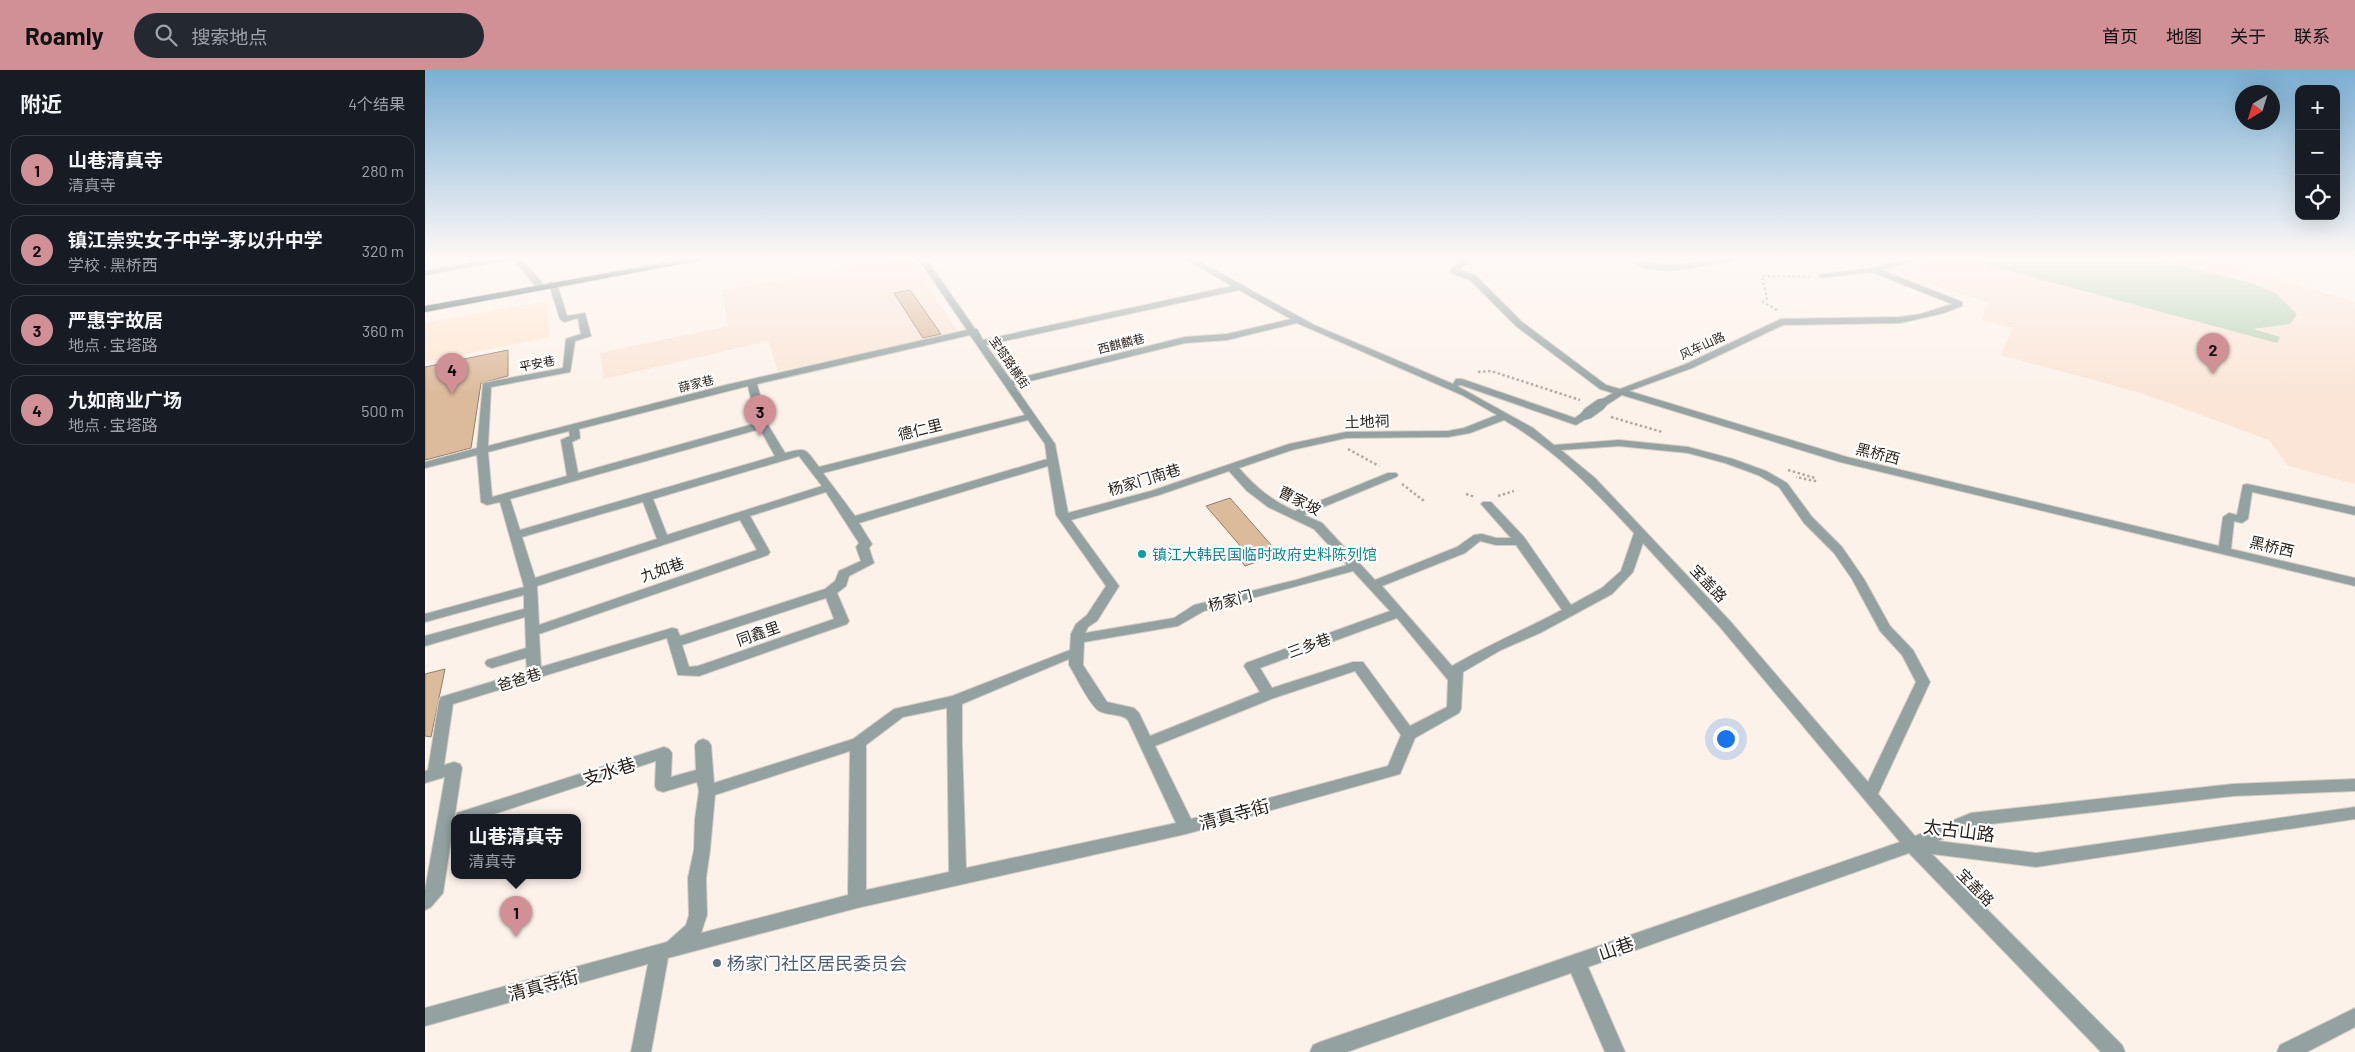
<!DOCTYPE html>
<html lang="zh">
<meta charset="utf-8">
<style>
body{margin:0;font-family:Barlow,"Noto Sans SC",sans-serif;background:#242831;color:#f1f3f6}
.controls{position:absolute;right:15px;top:15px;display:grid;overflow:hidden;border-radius:10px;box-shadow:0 5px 20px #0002}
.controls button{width:45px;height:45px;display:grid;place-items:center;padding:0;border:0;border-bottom:1px solid #363941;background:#171b24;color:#f1f3f6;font:25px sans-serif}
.compass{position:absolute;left:1810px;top:15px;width:45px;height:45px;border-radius:50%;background:#171b24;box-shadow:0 5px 20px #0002;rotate:218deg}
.you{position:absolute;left:1300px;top:668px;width:18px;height:18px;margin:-12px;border:4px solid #fff;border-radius:50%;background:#1a73e8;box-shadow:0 0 0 8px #1a73e833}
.badge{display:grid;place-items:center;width:32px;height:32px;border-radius:50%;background:#d18f96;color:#111;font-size:16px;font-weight:700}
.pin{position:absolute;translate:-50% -41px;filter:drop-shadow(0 1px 2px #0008)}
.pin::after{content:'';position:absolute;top:26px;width:18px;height:15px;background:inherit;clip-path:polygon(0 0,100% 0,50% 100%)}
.popup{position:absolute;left:26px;top:744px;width:130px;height:65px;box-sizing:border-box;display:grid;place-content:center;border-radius:10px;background:#171b24;filter:drop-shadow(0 1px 4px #0005);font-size:16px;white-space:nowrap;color:#9ea1a6}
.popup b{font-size:19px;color:#f1f3f6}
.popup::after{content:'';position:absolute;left:50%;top:100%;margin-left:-10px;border:10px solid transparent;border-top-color:#171b24}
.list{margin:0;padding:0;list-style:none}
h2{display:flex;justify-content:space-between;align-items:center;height:65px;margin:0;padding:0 20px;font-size:21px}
h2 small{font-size:16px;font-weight:400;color:#9ea1a6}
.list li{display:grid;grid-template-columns:32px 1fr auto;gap:15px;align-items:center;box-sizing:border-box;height:70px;margin:0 10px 10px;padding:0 10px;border:1px solid #363941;border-radius:15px}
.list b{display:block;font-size:19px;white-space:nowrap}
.list p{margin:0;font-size:16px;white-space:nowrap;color:#9ea1a6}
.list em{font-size:16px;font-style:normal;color:#9ea1a6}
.icon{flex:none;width:28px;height:28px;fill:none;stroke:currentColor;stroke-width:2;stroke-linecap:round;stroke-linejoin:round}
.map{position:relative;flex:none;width:1930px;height:982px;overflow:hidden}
header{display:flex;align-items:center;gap:30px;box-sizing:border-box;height:70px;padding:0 25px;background:#d18f96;color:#111}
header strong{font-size:24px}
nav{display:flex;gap:28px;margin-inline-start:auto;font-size:18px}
.search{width:350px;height:45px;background:#242831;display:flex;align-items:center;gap:12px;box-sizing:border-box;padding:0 18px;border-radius:28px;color:#9ea1a6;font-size:19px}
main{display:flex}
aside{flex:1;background:#171b24}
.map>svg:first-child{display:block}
.built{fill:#ffe6d1}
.education{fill:#fae5d7}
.green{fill:#b4d2b3}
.building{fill:#dcba9c;stroke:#957f6c}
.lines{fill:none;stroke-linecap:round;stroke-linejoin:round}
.minor-casing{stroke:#d6ccc4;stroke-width:2}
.major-casing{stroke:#d6ccc4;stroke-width:2}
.path{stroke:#b2a9a1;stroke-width:2.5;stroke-dasharray:2.5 2.5;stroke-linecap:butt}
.minor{fill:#93a2a1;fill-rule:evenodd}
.major{fill:#435f5e;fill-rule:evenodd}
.minor-bridge-casing{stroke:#d6ccc4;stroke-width:13;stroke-linecap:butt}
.minor-bridge{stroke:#93a2a1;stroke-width:11}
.culture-dot{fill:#0f9aa8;stroke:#fff;stroke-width:2}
.service-dot{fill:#5c6f8a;stroke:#fff;stroke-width:2}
.labels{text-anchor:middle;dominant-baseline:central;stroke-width:4.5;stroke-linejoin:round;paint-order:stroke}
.far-street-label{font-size:12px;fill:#281f18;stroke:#fff}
.street-label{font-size:15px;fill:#281f18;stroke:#fff}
.culture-label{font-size:15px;fill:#0d838f;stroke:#fff;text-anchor:start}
.near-street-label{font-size:18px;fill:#281f18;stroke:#fff}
.near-service-label{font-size:18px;fill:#4e5e75;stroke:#fff;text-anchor:start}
</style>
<header>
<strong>Roamly</strong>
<div class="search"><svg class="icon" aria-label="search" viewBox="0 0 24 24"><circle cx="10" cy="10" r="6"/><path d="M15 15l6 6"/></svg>搜索地点</div>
<nav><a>首页</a><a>地图</a><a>关于</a><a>联系</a></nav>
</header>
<main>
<aside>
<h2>附近<small>4个结果</small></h2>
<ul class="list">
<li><span class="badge">1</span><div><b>山巷清真寺</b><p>清真寺</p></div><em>280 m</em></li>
<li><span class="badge">2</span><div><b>镇江崇实女子中学-茅以升中学</b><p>学校 · 黑桥西</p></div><em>320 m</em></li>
<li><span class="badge">3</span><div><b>严惠宇故居</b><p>地点 · 宝塔路</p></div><em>360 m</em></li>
<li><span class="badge">4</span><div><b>九如商业广场</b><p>地点 · 宝塔路</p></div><em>500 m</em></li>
</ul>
</aside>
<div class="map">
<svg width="1930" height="982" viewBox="0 0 1930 982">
<rect width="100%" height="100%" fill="#fcf2ea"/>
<!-- built -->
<path class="built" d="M121 231 125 267 0 292V253Z"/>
<!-- education -->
<path class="education" d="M1516 187H1766L1858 210 1930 232V414L1863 396 1844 370 1716 323 1576 285 1588 258 1556 250 1563 232 1484 208 1475 203Z
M485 188 534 264 353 301 343 271 179 309 175 283 303 256 297 220Z"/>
<!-- green -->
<path class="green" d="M1533 187H1557L1571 190 1569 187H1719L1826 213 1850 223 1872 244 1865 254 1828 259 1855 267 1852 273Z"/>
<!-- building -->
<path class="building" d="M485 220 516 264 498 268 469 223Z
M83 280V306L56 313 46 378 0 390V297Z
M805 428 854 484 820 496 808 481 817 478 781 436Z
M20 599 6 667 0 666V604Z"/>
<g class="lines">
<!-- minor casing -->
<g class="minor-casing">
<path id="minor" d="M76 187H95L119 215V219H113L88 189 0 205V201Z
M492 187H500L550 259H552L558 270 807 216 757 187H766L889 255 1028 314 1031 309H1037L1150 348 1158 342H1166V346L1151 355 1036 315 1032 316 1108 358 1129 375 1194 370 1263 377 1308 389 1341 401 1362 413 1387 447 1417 477 1439 509 1465 556 1488 580 1505 612 1453 724 1490 766 1546 743 1808 714 1930 709V721L1808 726 1548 756 1513 771 1611 783 1930 737V749L1611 797 1507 784 1697 975 1700 982H1676L1484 783 1163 897 1200 982H1180L1146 903 922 982H885L888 975 895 972 1475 772 1295 557 1218 473 1208 502 1187 524 1115 563 1076 580 1038 602 1036 639 1034 643 990 668 975 704 761 764 432 838 243 888 226 982H206L223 894 0 956V938L242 872 261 855 264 845 263 808 269 780 270 749 274 721 272 712 238 722 232 720 230 716 231 691 57 748H30L32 743 239 677 244 679 247 683 246 707 271 700 270 675 273 671 278 669 283 671 286 675 289 713 428 669 469 639 527 626 645 580 646 564 651 554 662 545 681 516 631 445 623 396 434 453 447 474 444 478 449 493 424 506 421 516 412 523 424 551 422 554 274 606 253 605 242 568 28 634 19 695 29 692 35 694 37 698 18 823 6 837 0 840V820L20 707 0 713V701L3 700 14 631 16 627 102 601 101 588 67 598 62 596 60 593 62 590 101 578 100 547 0 576V566L99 539V525L0 552V544L99 517 75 432 62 435 56 432 52 385 0 398V392L52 378 58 313 138 298 141 269 156 264 153 248 139 252 135 249 124 214 125 212 132 214 142 246 160 243 166 266 150 271 145 302 66 317 63 376 301 315 542 260ZM814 220 866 249 802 264 760 267 586 310 561 275ZM872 253 1037 325 1072 345 1039 358 1023 361 921 362 864 374 726 421 643 443 630 374 589 315 760 273 802 270ZM545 265 600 345 394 397C380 379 383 377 360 383L343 355 332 314ZM323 316 332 353 153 403 147 372 155 368 154 359ZM603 350 620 374 622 389 430 446 398 403ZM1079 350C1131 380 1169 420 1209 463L1196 501 1177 518 1146 535 1099 467 1066 432H1058L1056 434 1086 468H1071L1057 464 1049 465 1032 477 950 510 897 453 879 445 971 407 973 405 971 403H963L870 441C846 430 830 417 814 398L867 380 921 368 1023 367 1045 363ZM335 359 350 386 95 460 85 429ZM144 361 145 366 136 370 142 406 67 427 63 382ZM1194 376 1263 383 1300 393 1333 405 1354 417 1379 453 1409 483 1427 509 1455 561 1477 585 1491 612 1443 712 1305 551 1170 408 1136 380ZM374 386 397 416 242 465 228 429ZM804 401 822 421 843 437 889 459 922 495 871 510 769 535 749 548 660 563 663 557 672 551 694 516 646 450 734 425ZM401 422 434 473 431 477 436 491 414 501 410 511 400 519 255 566 252 559 247 558 116 597 114 564 343 485 345 482 325 446ZM218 432 232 469 110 508 97 467ZM315 450 332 480 114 555 112 516ZM1055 471 1071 475H1091L1137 540C1101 559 1063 575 1027 596L957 516 1040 483ZM928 501 965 541 821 593 819 596 835 622 725 666 714 643 709 638 682 632 658 595 659 572 753 556 779 541ZM401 528 409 549 273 596 264 597 257 575ZM972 548 1023 610 1022 637 985 656 938 592H928L847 618 835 598ZM644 589V595C651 606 664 634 674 641 683 646 696 643 703 650L751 753 541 798 537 674V634ZM930 601 976 665 963 696 766 749 730 676 849 628ZM522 638 524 802 441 820V675L478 647ZM425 681 423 825 276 863 282 845 281 808 285 780 290 725Z
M1041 187H1049L1035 200 1051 206 1097 252 1181 315 1195 319 1261 294 1356 249 1475 247 1496 244 1527 234 1447 202 1397 208 1393 206 1397 204 1447 198 1486 187H1497L1496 189 1456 200 1537 232V236L1519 243 1475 253 1358 255 1267 298 1204 321 1422 387 1794 476 1798 447 1804 443 1812 445 1818 415 1822 414 1930 437V445L1827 422 1823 449 1817 453 1809 451 1806 479 1930 508V516L1415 392 1197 325 1180 336H1172V332L1188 323 1175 319 1091 256 1045 210 1026 203V199Z
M1198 187C1213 185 1228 195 1243 195 1268 196 1292 184 1316 187 1310 191 1301 192 1294 193 1265 199 1223 208 1198 187Z
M1930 938V957L1882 982H1852L1855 975Z"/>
</g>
<!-- major casing -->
<g class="major-casing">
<path id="major" d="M272 187H286L282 189 0 242V236Z"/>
</g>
<!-- path -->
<path class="path" d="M1352 240 1338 232 1342 228 1337 206 1384 207
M1053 302 1066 301 1155 330
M1186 347 1237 362
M923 379 954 396
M1363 400 1390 408V411L1371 407
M977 414 999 431
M1041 424 1050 427
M1073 426 1089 421"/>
<!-- minor -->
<use href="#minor" class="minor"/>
<!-- major -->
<use href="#major" class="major"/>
<!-- minor-bridge casing -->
<g class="minor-bridge-casing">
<path id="minor-bridge" d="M1162 344 1176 334"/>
</g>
<!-- minor-bridge -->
<use href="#minor-bridge" class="minor-bridge"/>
</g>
<!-- sky -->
<linearGradient id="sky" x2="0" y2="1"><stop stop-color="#7bafd4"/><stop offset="0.58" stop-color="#fef9f6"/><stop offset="1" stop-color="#fef9f6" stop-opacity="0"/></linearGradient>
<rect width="1930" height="324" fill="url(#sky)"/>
<!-- markers -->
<circle class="culture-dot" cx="717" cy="484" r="5"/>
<circle class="service-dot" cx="292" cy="893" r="5"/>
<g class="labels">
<!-- far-street labels -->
<g class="far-street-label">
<text transform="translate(696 273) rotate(-14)">西麒麟巷</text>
<text transform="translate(1277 275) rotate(-25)">风车山路</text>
<text transform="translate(585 292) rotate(56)">宝塔路横街</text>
<text transform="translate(112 293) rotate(-11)">平安巷</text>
<text transform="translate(271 313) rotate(-14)">薛家巷</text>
</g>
<!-- street labels -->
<g class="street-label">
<text transform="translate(942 351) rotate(-2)">土地祠</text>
<text transform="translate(495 359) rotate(-14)">德仁里</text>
<text transform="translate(1453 383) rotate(14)">黑桥西</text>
<text transform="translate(719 409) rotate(-17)">杨家门南巷</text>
<text transform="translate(875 430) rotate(27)">曹家坡</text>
<text transform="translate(1847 476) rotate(13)">黑桥西</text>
<text transform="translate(237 499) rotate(-19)">九如巷</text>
<text transform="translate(1284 513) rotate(47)">宝盖路</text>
<text transform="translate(805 530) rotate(-14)">杨家门</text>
<text transform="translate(333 563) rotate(-19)">同鑫里</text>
<text transform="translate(884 575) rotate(-20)">三多巷</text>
<text transform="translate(94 609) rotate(-17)">爸爸巷</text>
<text transform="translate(1551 817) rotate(46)">宝盖路</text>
</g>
<!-- culture labels -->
<g class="culture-label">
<text x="727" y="484">镇江大韩民国临时政府史料陈列馆</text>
</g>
<!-- near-street labels -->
<g class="near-street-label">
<text transform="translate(184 701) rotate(-18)">支水巷</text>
<text transform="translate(809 744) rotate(-15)">清真寺街</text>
<text transform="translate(1534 760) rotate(7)">太古山路</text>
<text transform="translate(1191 878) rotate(-19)">山巷</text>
<text transform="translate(118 915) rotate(-15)">清真寺街</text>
</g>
<!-- near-service labels -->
<g class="near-service-label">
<text x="302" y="893">杨家门社区居民委员会</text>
</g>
</g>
</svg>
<div class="controls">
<button>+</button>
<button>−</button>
<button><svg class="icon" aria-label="locate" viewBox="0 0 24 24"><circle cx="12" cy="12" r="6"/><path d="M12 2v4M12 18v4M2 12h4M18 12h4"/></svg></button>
</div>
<svg class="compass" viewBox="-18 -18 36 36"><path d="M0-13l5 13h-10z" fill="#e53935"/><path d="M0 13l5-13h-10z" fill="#9ea1a6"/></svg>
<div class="you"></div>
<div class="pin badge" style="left:91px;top:867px">1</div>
<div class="popup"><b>山巷清真寺</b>清真寺</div>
<div class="pin badge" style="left:1788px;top:304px">2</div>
<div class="pin badge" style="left:335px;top:366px">3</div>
<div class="pin badge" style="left:27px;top:324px">4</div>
</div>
</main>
